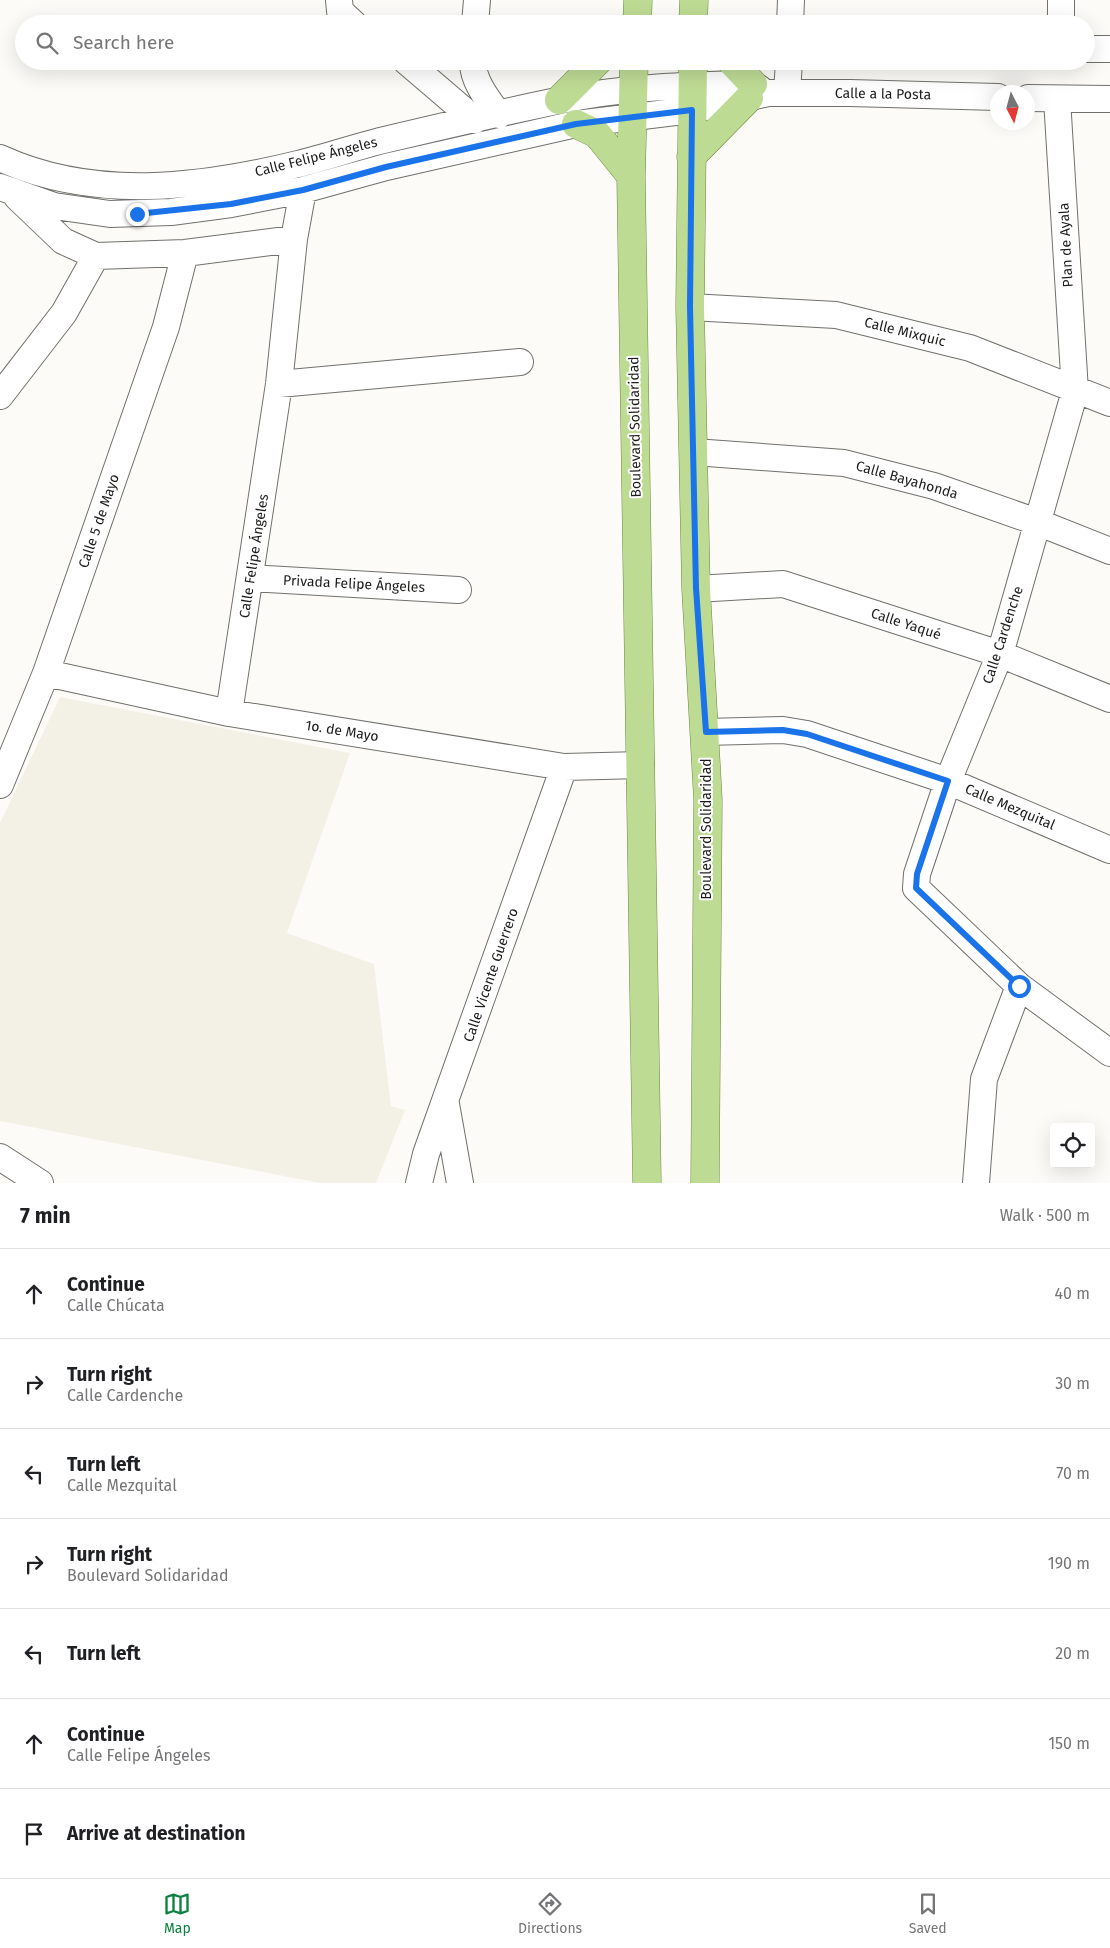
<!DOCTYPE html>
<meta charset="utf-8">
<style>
body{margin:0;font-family:"Fira Sans",sans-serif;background:#f6f6f6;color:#202124}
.controls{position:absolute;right:15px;bottom:15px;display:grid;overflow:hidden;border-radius:5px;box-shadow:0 5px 20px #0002}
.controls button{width:45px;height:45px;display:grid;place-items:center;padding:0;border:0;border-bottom:1px solid #e0e0e0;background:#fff;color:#202124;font:25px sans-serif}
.compass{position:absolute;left:990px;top:85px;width:45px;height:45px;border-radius:50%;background:#fff;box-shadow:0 5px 20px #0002;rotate:174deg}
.stop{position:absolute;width:15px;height:15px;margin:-11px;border:4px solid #1a73e8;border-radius:50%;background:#fff}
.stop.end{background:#1a73e8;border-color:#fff;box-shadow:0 1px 5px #0008}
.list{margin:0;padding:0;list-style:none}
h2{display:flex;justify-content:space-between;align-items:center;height:65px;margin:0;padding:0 20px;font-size:21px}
h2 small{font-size:16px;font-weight:400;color:#757577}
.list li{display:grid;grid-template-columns:32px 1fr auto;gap:15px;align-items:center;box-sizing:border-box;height:90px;padding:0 20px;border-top:1px solid #e0e0e0}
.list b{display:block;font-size:19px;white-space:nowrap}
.list p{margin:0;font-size:16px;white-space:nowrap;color:#757577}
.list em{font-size:16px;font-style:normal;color:#757577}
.icon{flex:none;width:28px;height:28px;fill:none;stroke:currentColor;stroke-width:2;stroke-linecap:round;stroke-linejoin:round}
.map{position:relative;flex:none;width:1110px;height:1183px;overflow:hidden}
.search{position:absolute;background:#fff;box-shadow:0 5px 20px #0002;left:15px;right:15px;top:15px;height:55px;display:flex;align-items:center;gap:12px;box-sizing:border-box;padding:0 18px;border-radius:28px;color:#757577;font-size:19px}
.sheet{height:695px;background:#fff}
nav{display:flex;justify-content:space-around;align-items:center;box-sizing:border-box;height:70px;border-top:1px solid #e0e0e0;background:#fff;font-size:14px;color:#757577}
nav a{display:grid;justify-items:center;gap:2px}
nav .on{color:#0b8043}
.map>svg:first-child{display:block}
.built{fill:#f3f1e6}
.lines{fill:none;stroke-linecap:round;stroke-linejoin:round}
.minor-casing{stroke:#70706c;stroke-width:28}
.major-casing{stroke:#69893b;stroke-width:29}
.minor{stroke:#fff;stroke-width:26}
.major{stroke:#bedb94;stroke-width:28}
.route{stroke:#1a73e8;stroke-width:6}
.labels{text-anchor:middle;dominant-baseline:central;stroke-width:4;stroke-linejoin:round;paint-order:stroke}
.street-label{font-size:14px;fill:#1c1c1b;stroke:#fff}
</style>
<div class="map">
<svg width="1110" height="1183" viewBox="0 0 1110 1183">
<rect width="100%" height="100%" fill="#fcfbf8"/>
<!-- built -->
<path class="built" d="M60 697 350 753 287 933 374 964 391 1106 405 1110 376 1183H320L0 1121V823Z"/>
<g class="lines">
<!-- minor casing -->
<g class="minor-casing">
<path id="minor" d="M339 0 340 11 354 24
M475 24 477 0
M790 24 791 0
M1061 24V0
M1086 49H1110
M406 61 475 120
M473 61C472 80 488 100 499 115
M787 93 789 61
M1028 98 1110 99
M1057 99 1075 391 1000 654 948 781 917 874 916 888 1019 986 1110 1053
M0 158C94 201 200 188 298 164 326 157 353 148 380 141 439 127 498 113 557 101 621 87 688 85 753 84L760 89
M0 187 54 206 110 214 171 212 231 204 303 190 386 167 576 124 692 110 768 93H850L998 97
M17 197 63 241 96 256 185 253 294 239
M690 307 836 315 970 348 1110 403
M279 384 520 362
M0 396 64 313 96 256
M694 452 844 463 934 486 1037 522 1110 551
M251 578 458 590
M696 589 783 584 1000 654 1110 699
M46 673 229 713 564 767 641 765
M229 713 279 384 294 239 303 190
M705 732 783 730 807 734 948 781 1110 850
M0 785 46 673 166 327 185 253
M446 1104 460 1183
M0 1157 40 1183
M419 1183 426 1154 564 767
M976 1183 984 1079 1019 986"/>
</g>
<!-- major casing -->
<g class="major-casing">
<path id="major" d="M637 24 638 0
M693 24 694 0
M634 61 631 176 647 1183
M693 61 690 307 696 589 708 800 705 1183
M731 61 753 84
M559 100 598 61
M576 124 597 134 631 176
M691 157 749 98"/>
</g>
<!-- minor -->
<use href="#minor" class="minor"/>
<!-- major -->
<use href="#major" class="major"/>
</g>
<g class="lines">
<!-- route -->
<path class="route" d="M137 214 231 204 303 190 386 167 576 124 692 110 690 307 696 588 706 732 783 730 807 734 948 781 917 874 916 888 1019 986"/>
</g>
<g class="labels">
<!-- street labels -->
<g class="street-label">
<text transform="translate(883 94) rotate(1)">Calle a la Posta</text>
<text transform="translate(316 157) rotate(-14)">Calle Felipe Ángeles</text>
<text transform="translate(1066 245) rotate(-93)">Plan de Ayala</text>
<text transform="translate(905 332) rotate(14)">Calle Mixquic</text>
<text transform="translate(635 427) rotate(-91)">Boulevard Solidaridad</text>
<text transform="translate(907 480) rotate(16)">Calle Bayahonda</text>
<text transform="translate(99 521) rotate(-71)">Calle 5 de Mayo</text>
<text transform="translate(254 556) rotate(-81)">Calle Felipe Ángeles</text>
<text transform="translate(354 584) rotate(3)">Privada Felipe Ángeles</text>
<text transform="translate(906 624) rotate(18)">Calle Yaqué</text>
<text transform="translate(1003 635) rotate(-72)">Calle Cardenche</text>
<text transform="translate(342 731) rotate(9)">1o. de Mayo</text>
<text transform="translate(1010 807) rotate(23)">Calle Mezquital</text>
<text transform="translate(706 829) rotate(-90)">Boulevard Solidaridad</text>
<text transform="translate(491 975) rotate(-71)">Calle Vicente Guerrero</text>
</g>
</g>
</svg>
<div class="controls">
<button><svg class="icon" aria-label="locate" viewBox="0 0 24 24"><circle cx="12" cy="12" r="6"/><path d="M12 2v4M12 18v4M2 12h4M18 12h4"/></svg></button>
</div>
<svg class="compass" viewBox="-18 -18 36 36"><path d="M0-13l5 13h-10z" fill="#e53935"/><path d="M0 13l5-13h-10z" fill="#757577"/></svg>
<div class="stop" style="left:1019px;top:986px"></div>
<div class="stop end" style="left:137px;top:214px"></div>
<div class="search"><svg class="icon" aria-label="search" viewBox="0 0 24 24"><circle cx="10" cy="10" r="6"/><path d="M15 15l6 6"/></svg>Search here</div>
</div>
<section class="sheet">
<h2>7 min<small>Walk · 500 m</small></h2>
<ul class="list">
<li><svg class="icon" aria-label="ahead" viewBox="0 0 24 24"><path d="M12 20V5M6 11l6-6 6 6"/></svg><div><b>Continue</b><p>Calle Chúcata</p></div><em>40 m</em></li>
<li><svg class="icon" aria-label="right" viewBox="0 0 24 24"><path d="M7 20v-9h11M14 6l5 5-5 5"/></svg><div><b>Turn right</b><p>Calle Cardenche</p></div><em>30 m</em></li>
<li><svg class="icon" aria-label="left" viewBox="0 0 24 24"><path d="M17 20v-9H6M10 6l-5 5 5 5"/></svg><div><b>Turn left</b><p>Calle Mezquital</p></div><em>70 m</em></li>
<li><svg class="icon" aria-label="right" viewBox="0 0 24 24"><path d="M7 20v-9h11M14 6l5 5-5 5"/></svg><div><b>Turn right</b><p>Boulevard Solidaridad</p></div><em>190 m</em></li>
<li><svg class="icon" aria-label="left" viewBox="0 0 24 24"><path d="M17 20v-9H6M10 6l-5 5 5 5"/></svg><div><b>Turn left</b></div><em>20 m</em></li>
<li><svg class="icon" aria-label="ahead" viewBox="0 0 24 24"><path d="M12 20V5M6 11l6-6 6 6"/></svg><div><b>Continue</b><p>Calle Felipe Ángeles</p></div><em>150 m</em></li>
<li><svg class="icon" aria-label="arrive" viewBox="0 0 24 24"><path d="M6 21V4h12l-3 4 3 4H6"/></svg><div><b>Arrive at destination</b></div></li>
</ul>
</section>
<nav>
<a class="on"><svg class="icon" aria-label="map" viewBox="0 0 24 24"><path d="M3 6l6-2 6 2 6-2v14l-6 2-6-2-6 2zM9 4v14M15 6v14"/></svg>Map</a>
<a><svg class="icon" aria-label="directions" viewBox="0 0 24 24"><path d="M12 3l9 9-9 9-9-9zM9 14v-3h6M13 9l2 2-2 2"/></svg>Directions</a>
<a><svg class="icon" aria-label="saved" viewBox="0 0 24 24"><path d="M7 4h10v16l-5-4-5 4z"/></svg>Saved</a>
</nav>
